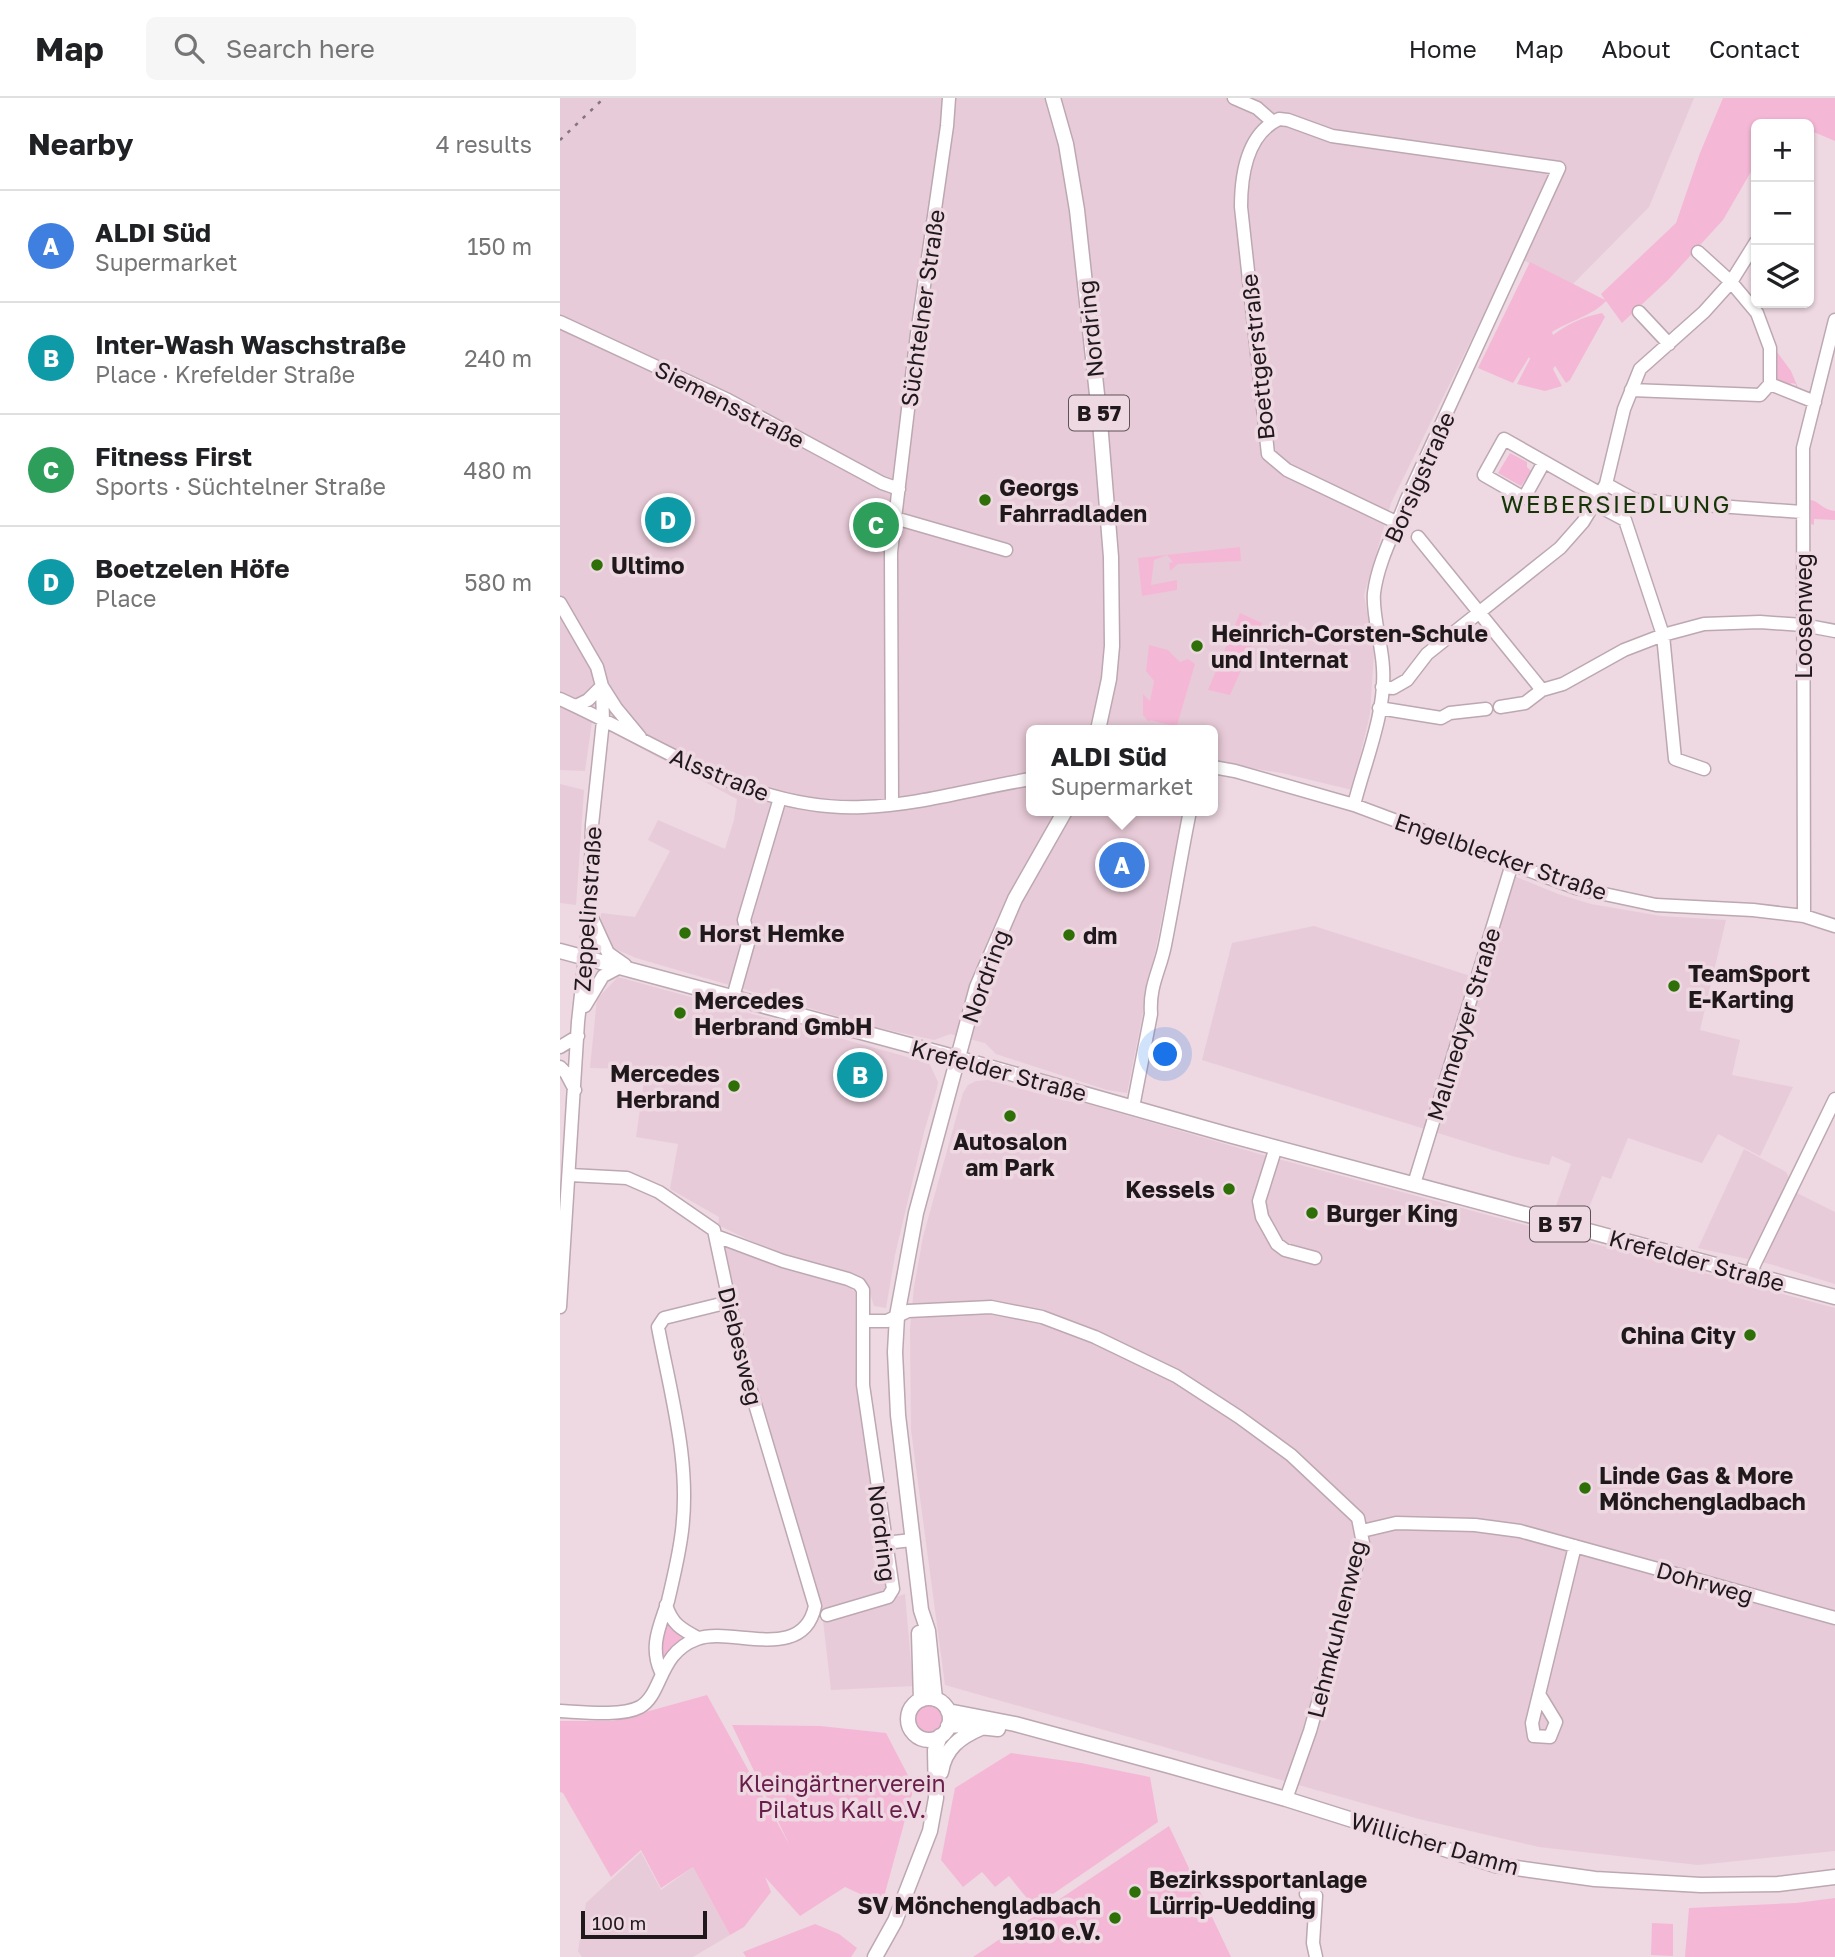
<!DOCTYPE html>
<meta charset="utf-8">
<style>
body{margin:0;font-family:"Golos Text",sans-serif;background:#f6f6f6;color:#202124}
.controls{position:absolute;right:21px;top:21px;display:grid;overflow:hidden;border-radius:10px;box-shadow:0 2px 5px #0004}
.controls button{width:63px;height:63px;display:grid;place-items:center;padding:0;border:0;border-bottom:2px solid #e0e0e0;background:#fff;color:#202124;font:35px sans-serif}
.scale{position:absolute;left:21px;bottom:18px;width:126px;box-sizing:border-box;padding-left:7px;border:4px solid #20191c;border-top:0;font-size:19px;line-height:24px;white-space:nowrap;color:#20191c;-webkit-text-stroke:5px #eed8e2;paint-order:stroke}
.you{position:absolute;left:606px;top:957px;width:24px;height:24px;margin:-18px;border:5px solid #fff;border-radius:50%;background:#1a73e8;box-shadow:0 0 0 10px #1a73e833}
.badge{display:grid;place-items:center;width:46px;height:46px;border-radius:50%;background:#2e6f07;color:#fff;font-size:23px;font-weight:700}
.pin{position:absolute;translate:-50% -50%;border:4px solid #fff;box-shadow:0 2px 7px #0006}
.popup{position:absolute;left:466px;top:627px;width:192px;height:91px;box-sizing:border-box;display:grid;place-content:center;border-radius:10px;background:#fff;filter:drop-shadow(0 2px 5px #0005);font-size:23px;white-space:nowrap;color:#757577}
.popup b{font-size:26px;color:#202124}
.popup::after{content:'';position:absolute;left:50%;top:100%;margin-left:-14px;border:14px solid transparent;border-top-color:#fff}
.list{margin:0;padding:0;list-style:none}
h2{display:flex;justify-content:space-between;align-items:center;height:91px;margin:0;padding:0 28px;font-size:30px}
h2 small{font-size:23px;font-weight:400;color:#757577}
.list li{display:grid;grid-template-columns:46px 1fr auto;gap:21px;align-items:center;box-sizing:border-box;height:112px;padding:0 28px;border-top:2px solid #e0e0e0}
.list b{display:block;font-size:26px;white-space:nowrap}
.list p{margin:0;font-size:23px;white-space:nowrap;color:#757577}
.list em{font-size:23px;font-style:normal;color:#757577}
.icon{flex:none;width:38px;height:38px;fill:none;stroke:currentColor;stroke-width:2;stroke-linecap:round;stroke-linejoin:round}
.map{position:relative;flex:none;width:1275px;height:1859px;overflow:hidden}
header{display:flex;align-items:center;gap:42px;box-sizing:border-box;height:98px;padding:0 35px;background:#fff;border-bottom:2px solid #e0e0e0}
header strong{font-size:33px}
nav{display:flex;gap:38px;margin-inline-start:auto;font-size:24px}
.search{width:490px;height:63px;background:#f6f6f6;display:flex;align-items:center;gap:18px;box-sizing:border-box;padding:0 24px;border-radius:10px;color:#757577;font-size:26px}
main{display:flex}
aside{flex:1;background:#fff}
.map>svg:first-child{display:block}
.built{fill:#e8cbd8}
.green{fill:#f4b8d6}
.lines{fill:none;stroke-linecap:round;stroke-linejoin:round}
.minor-casing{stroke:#bda8b2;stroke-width:15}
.major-casing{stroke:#bda8b2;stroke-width:17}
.minor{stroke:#fff;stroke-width:12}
.major{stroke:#fff;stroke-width:14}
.rail{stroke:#84767c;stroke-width:2.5;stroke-dasharray:3.5 7;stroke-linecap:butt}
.poi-dot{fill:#2e6f07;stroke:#eed8e2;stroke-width:2.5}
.labels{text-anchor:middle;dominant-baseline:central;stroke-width:7;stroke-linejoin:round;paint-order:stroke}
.shield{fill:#eed8e2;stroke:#5e5257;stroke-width:2}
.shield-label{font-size:21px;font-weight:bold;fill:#20191c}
.street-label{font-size:23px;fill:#20191c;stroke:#eed8e2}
.poi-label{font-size:23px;font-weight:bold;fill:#20191c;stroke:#eed8e2;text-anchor:start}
.park-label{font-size:23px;fill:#681d4a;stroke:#eed8e2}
.neighbourhood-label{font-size:24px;letter-spacing:2px;fill:#163608;stroke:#eed8e2}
</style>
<header>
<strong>Map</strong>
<div class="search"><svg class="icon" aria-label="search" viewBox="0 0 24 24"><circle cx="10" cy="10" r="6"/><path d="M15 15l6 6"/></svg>Search here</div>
<nav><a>Home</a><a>Map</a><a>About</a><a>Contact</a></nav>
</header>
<main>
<aside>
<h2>Nearby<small>4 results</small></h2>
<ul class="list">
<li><span class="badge" style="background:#3f7fe0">A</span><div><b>ALDI Süd</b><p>Supermarket</p></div><em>150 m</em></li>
<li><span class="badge" style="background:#0f9aa8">B</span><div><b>Inter-Wash Waschstraße</b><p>Place · Krefelder Straße</p></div><em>240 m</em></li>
<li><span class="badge" style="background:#2e9e5b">C</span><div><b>Fitness First</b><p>Sports · Süchtelner Straße</p></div><em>480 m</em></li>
<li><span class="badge" style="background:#0f9aa8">D</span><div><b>Boetzelen Höfe</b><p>Place</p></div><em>580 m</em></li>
</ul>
</aside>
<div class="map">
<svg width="1275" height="1859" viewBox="0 0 1275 1859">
<rect width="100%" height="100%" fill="#eed8e2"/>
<!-- built -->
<path class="built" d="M0 0H1134L1089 109 1012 187 953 157 831 405 804 497 814 555 810 616 792 692 722 675 653 664V632H471V713H623L567 995 547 992 436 956 425 945 390 936 374 942 315 929 76 860 53 850 40 833 41 815 75 819 110 753 88 742 98 722 165 751 174 722 177 701 32 624 25 673 0 672Z
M0 686 24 692 16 807 0 805Z
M954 778 998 796 1031 806 1101 818 1166 822 1140 932 1180 942 1172 977 1233 989 1200 1058 1158 1036 1142 1065 1068 1040 1051 1081 1042 1078 1025 1119 995 1111 1011 1066 992 1058 989 1067 952 1058 642 962 672 845 754 828 923 882Z
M58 879 369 965 378 984 377 990 364 1034 335 1157 326 1210 314 1208 308 1189 302 1182 289 1175 212 1153 158 1127 159 1119 110 1091 118 1046 76 1039 85 976 72 971 30 970 37 901Z
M428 982 507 1003 528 1006 696 1055 1275 1210V1753L1138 1767 979 1749 859 1721 385 1587 351 1332 350 1231 354 1189 363 1139 403 995 408 987 416 983Z
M1184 1051 1226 1074 1237 1095 1275 1114V1186L1210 1166 1138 1150Z
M164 1147 222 1170 288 1188 295 1194 296 1290 327 1491 323 1496 266 1512 262 1511 186 1257Z
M345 1496 353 1588 271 1592 263 1522Z
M81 1754 101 1792 133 1769 170 1837 133 1859H22L18 1853 26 1805Z"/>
<!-- green -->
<path class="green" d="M1163 0H1275V43L1249 32V26H1235L1225 22 1223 26H1196V65L1163 122 1108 182 1062 225 1046 203C1032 218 1009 223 992 234L993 237C1008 226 1022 219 1042 215L1045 219 1010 282 1006 285 995 268 993 271 1002 288 985 293 957 286 970 261 969 259 953 285 918 270 970 164 1045 202 1041 196 1116 125 1140 55Z
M1217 254 1231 273 1239 292 1235 291 1236 286 1231 285 1230 289 1216 284Z
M950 355 967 364V369L971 373 961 388 938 375Z
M1250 402C1260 403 1260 411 1275 413V422L1254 421V427L1251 426Z
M680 449 681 463 618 466 610 473 609 465 613 464 607 457 594 462 591 487 617 482V492L582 498 578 460Z
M680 515 702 525 670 597 648 592Z
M589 547 608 552 620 564 628 561 635 566 616 631 614 628 590 622 589 624 583 617V596L590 603 594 583 586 573Z
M106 1522 129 1539 102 1562 99 1544Z
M147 1597 229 1746 172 1627 260 1628 326 1635 354 1689 322 1806 285 1789 240 1818 205 1779 211 1794 184 1829 170 1837 133 1769 101 1790 81 1752 51 1779 3 1695 0 1694V1623H53Z
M355 1621a14 14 0 1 1 28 0a14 14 0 1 1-28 0Z
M451 1655 521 1665 590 1679 598 1724 474 1809 449 1778 435 1789 422 1774 403 1789 381 1762 395 1690Z
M609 1728 671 1859H413Z
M1275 1800V1859H1125L1129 1810 1236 1805Z
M1092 1825 1113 1826V1858L1091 1857Z
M255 1826 279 1836 297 1850 291 1859H186L183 1854Z"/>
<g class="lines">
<!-- minor casing -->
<g class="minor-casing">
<path id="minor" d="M674 0 697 10 713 24
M1138 154 1171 184 1196 144
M1079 214 1109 246
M0 224 168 302 322 385 339 391
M1071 292 1200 297 1210 286 1255 304
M984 364 964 400 924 377 944 341 1041 396
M1046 386 1075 402 1242 414
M1035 406 1065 422 1103 537 1115 661 1144 671
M335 420 446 452
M858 439 982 592
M0 505 37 569 42 588 43 623 32 727 30 814 18 924 0 1209
M822 589 833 590 847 582 867 556 1000 450 1023 424 1046 386 1064 311 1080 271 1144 214 1171 184 1197 215 1210 250V286
M0 601C98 645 191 714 303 709 359 707 415 690 471 681
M16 608 28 602 42 588 56 610 80 639
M940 609 965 605 982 592 1003 586 1064 552 1103 537 1144 526 1200 524 1243 527 1275 533
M819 610 881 620 890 615 926 611
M653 669 675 673 794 707 1016 790 1096 807 1193 812 1244 818 1275 828
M332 706 331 454 357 236 387 28 389 0
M794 707C805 663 826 615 823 570 822 546 812 517 814 495 818 463 835 433 846 403L999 70 772 38 728 22 719 21C687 36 681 78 681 109L708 356 727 372 838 425
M31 818 48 855 65 867
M1244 818 1243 350 1275 222
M173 899 189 842 184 822 220 700
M25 908 43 878 60 869
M0 949 18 938
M0 969 6 975 15 992
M573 1009 591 916C589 887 600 873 605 847 614 802 621 757 630 713
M716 1049 699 1103 702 1119 717 1146 725 1152 755 1160
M854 1086 952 766
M156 1138 223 1163 288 1181 299 1186 303 1192V1287L333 1491 328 1499 267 1517
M1192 1176 1194 1167 1275 1001
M304 1223H327L348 1213 431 1209 482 1219 535 1239 616 1278 679 1319 731 1357 798 1420 803 1445 750 1633 726 1701
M802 1433 836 1425 915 1427 960 1433 1275 1520
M325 1445 352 1442
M106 1507C112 1526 121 1531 138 1540
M101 1574C89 1548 100 1528 108 1503 113 1482 118 1461 121 1440 132 1369 111 1298 98 1229L104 1220 169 1204
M979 1596 996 1624 990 1639 974 1638 972 1625 1015 1448
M0 1613C21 1614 61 1619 80 1609 103 1596 98 1555 137 1541 171 1528 243 1566 255 1508L181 1259 154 1132 99 1094 67 1080 10 1077
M746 1796 756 1798 753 1845 756 1859"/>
</g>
<!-- major casing -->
<g class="major-casing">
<path id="major" d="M493 0 506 46 517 112 540 324 551 459 552 548 549 581 538 632
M0 853 383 956 669 1037 1275 1199
M359 1535 361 1602
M348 1621a21 21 0 1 1 42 0a21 21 0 1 1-42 0Z
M375 1601 368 1533 361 1512 338 1317 335 1254 337 1218 356 1115 417 889 455 801 505 713
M388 1613 455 1626 610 1668 726 1701 935 1767 1035 1781 1141 1787 1218 1786 1275 1779
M388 1628 401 1627 438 1631
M381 1674C385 1650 400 1639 421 1630
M315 1859 335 1823 370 1733 376 1700 375 1652 380 1638"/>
</g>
<!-- minor -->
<use href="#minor" class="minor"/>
<!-- major -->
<use href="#major" class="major"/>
<!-- rail -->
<path class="rail" d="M0 42 44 0"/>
</g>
<!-- markers -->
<g class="poi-dot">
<circle cx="425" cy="402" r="7"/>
<circle cx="37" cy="467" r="7"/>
<circle cx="637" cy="548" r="7"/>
<circle cx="125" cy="835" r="7"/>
<circle cx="509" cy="837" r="7"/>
<circle cx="1114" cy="888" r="7"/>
<circle cx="120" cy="915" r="7"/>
<circle cx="174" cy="988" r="7"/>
<circle cx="450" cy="1018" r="7"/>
<circle cx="669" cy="1091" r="7"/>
<circle cx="752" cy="1115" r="7"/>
<circle cx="1190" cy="1237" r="7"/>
<circle cx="1025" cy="1390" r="7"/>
<circle cx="575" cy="1794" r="7"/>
<circle cx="555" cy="1820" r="7"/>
</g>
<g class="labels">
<!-- shield labels -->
<g class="shield">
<rect x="509" y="297.5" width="60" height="35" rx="5"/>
<rect x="970" y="1108.5" width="60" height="35" rx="5"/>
</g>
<g class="shield-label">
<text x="539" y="315">B 57</text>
<text x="1000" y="1126">B 57</text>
</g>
<!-- street labels -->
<g class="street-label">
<text transform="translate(362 210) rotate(-82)">Süchtelner Straße</text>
<text transform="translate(530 231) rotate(-96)">Nordring</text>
<text transform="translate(697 259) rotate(-96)">Boettgerstraße</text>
<text transform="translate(170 306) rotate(27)">Siemensstraße</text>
<text transform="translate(859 379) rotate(-66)">Borsigstraße</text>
<text transform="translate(1243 518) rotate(-90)">Loosenweg</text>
<text transform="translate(160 676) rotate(22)">Alsstraße</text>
<text transform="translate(941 758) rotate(19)">Engelblecker Straße</text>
<text transform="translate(27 811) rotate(-86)">Zeppelinstraße</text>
<text transform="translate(425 878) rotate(-70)">Nordring</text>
<text transform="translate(903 926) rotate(-73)">Malmedyer Straße</text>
<text transform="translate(439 972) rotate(15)">Krefelder Straße</text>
<text transform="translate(1137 1162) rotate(15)">Krefelder Straße</text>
<text transform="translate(181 1248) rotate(76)">Diebesweg</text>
<text transform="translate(323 1435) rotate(83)">Nordring</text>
<text transform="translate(1145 1484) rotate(16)">Dohrweg</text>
<text transform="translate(776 1531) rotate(-76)">Lehmkuhlenweg</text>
<text transform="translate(875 1745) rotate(16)">Willicher Damm</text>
</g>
<!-- poi labels -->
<g class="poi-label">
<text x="439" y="389">Georgs<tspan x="439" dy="26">Fahrradladen</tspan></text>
<text x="51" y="467">Ultimo</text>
<text x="651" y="535">Heinrich-Corsten-Schule<tspan x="651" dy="26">und Internat</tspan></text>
<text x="139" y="835">Horst Hemke</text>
<text x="523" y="837">dm</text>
<text x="1128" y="875">TeamSport<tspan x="1128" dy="26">E-Karting</tspan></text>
<text x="134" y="902">Mercedes<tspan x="134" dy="26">Herbrand GmbH</tspan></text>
<text x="160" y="975" text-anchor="end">Mercedes<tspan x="160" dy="26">Herbrand</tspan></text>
<text x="450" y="1043" text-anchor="middle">Autosalon<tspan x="450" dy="26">am Park</tspan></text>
<text x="655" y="1091" text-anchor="end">Kessels</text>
<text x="766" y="1115">Burger King</text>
<text x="1176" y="1237" text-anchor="end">China City</text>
<text x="1039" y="1377">Linde Gas &amp; More<tspan x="1039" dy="26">Mönchengladbach</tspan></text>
<text x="589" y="1781">Bezirkssportanlage<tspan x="589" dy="26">Lürrip-Uedding</tspan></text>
<text x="541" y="1807" text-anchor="end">SV Mönchengladbach<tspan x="541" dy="26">1910 e.V.</tspan></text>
</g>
<!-- park labels -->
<g class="park-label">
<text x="282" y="1685">Kleingärtnerverein<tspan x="282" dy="26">Pilatus Kall e.V.</tspan></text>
</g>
<!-- neighbourhood labels -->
<g class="neighbourhood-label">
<text x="1056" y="405">WEBERSIEDLUNG</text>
</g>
</g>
</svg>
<div class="controls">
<button>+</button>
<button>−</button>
<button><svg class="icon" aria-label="layers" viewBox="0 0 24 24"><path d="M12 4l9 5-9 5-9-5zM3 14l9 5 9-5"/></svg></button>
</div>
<div class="scale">100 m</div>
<div class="you"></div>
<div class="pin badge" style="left:562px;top:767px;background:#3f7fe0">A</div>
<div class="popup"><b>ALDI Süd</b>Supermarket</div>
<div class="pin badge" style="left:300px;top:977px;background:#0f9aa8">B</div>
<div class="pin badge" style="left:316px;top:427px;background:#2e9e5b">C</div>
<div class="pin badge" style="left:108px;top:422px;background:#0f9aa8">D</div>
</div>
</main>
